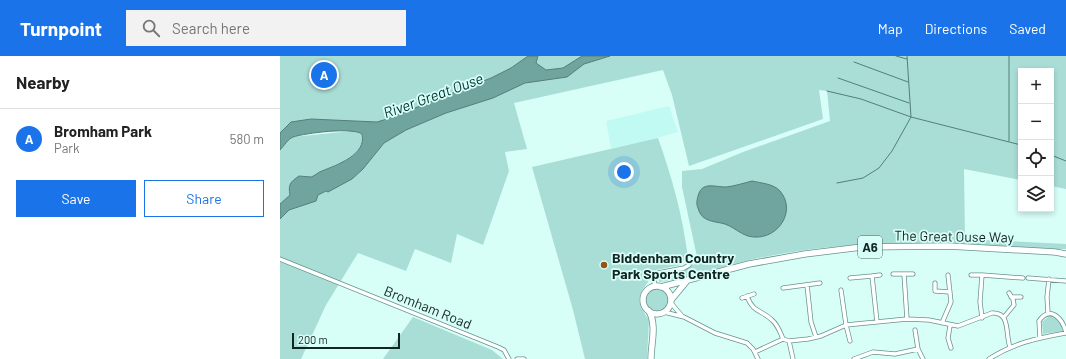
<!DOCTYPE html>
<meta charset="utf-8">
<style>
body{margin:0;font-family:Barlow,sans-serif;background:#f2f2f2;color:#222}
.controls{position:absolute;right:12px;top:12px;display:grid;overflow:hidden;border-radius:0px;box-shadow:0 2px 6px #0003}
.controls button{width:36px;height:36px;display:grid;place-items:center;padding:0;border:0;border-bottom:1px solid #e0e0e0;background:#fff;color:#222;font:20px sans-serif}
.scale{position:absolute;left:12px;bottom:10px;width:108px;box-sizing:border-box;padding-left:4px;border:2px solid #132523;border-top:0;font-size:11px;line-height:14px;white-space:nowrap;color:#132523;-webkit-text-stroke:3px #d8fef8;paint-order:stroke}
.you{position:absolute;left:344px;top:116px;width:14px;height:14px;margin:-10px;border:3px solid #fff;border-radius:50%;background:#1a73e8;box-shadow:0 0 0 6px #1a73e833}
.badge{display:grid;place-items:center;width:26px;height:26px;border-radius:50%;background:#1a73e8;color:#fff;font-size:13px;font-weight:700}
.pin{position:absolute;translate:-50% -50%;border:2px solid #fff;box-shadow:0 1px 4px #0006}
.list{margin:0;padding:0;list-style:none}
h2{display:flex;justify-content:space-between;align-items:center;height:52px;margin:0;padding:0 16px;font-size:17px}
h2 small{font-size:13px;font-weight:400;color:#767676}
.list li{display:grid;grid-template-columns:26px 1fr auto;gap:12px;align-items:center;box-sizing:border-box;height:60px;padding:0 16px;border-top:1px solid #e0e0e0}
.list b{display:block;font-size:15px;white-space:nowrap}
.list p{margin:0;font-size:13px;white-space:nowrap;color:#767676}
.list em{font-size:13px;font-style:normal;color:#767676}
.actions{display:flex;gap:8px;padding:12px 16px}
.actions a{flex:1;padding:9px 0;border:1px solid #1a73e8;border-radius:0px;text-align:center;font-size:14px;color:#1a73e8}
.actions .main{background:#1a73e8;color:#fff}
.icon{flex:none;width:22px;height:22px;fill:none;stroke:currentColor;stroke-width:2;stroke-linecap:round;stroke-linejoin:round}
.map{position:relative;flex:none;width:786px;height:303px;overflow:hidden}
header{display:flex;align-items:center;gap:24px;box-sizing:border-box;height:56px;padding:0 20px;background:#1a73e8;color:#fff}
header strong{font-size:19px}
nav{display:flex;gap:22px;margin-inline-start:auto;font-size:14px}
.search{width:280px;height:36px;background:#f2f2f2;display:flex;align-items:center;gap:10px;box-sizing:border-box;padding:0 14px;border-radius:0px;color:#767676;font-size:15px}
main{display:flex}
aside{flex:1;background:#fff}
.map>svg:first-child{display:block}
.built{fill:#c0faf2}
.green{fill:#a9ded7}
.water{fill:#70a49e;stroke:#547e79}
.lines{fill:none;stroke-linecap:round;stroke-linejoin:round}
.stream{stroke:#547e79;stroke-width:1}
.minor-casing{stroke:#67938e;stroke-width:5}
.highway-casing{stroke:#67938e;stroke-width:7}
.minor{stroke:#fff;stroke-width:3.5}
.highway{stroke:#fff;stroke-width:5.5}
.poi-dot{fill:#935619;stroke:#d8fef8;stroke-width:1.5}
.labels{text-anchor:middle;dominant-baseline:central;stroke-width:3.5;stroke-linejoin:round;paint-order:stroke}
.shield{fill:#d8fef8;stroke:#4e6663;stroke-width:1}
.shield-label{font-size:13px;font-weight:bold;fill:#132523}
.street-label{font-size:14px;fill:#132523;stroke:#d8fef8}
.poi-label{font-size:14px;font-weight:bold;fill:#132523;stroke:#d8fef8;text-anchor:start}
.water-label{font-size:15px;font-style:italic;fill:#00332f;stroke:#d8fef8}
</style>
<header>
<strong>Turnpoint</strong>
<div class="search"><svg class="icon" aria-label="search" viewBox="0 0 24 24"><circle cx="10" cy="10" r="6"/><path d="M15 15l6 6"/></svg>Search here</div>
<nav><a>Map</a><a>Directions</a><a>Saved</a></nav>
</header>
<main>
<aside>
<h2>Nearby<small></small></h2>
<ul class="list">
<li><span class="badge">A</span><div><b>Bromham Park</b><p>Park</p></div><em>580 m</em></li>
</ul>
<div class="actions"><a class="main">Save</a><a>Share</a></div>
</aside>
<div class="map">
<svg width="786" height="303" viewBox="0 0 786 303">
<rect width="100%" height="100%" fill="#d8fef8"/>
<!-- built -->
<path class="built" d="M389 50 398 76 362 86 331 92 326 65Z"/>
<!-- green -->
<path class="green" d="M0 0H248L231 12 211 22 107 63 97 66 31 63 0 77Z
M258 0H302L283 12 266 14 256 7Z
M330 0H786V133L771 130V15H741V124L684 113 685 183 786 188V193C747 194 707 188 668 187 578 185 482 193 397 226L396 224 380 226 376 221 378 219 406 213 412 208 414 209 417 201 402 131V115L422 113 463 96 550 65 547 35 539 34 543 63 409 110 392 39 383 14 234 47 247 93 225 96 229 115 203 189 177 178 171 207 135 193 126 215 78 197 46 249 21 303H0V163L9 154 30 147 38 139 72 123 83 113 104 87 117 78 166 57 213 42 245 27 287 21 304 8Z
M72 75 82 78C86 99 56 108 42 115 38 116 35 120 31 121 27 121 23 120 19 120L16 122 10 139 0 148V94L12 81Z
M378 82C392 121 403 161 408 202L399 207 401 209 376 214 363 233 359 243 361 252 369 264 367 303H305L293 254 252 111Z
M366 244a11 11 0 1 1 22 0a11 11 0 1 1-22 0Z
M769 260H774L781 266 783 275 763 278 762 266Z
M133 261 212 294 223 303H103Z"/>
<!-- water -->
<path class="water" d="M248 0H258L256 7 266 14 283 12 302 0H330L304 8 287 21 245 27 213 42 166 57 126 74 104 87 83 113 72 123 48 136 46 135 38 139 36 145 9 154 0 163V148L10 139C8 129 10 126 19 120 23 120 27 121 31 121 35 120 38 116 42 115 56 109 87 99 82 78 72 71 26 77 13 81 8 83 4 90 0 94V77L11 66 31 63 97 66 107 63 211 22 231 12Z
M472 125C481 127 494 128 500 135 517 155 498 183 474 181 462 181 453 169 441 167 430 165 421 164 418 152 416 148 417 144 418 140 422 125 434 131 446 131 455 130 464 127 472 125Z"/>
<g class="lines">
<!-- stream -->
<path class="stream" d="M616 0 627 3
M729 0V85
M574 6 628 26
M558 22 629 47
M547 35 581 43 631 61 741 89
M771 99 786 105
M557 127 583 122 599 112 612 95 631 61 627 0"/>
<!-- minor casing -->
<g class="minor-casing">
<path id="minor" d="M0 203 218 291 224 294 229 303
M613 218H633
M624 218 627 263
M691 219H702
M592 220 600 219
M570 222 592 220 597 266
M748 222 786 225
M655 227V235L670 236
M527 229 531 266 536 281
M375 231 374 222 378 217 404 212 409 209
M503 232 540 227
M561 234 566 269 570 285
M467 240C473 257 482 254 492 264 498 269 500 276 503 283
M731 241H741
M462 242 474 238
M391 247 402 260
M384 256 404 261 435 277 467 287 473 293 478 303
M768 257 767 241 769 223
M724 261 734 249 733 243 729 237
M702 262 700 246 702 219 743 222
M662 267 671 246 668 219
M670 270 668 282 671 292
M635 274 638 293
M760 282 759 265C770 249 782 262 786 276
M509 285 513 303
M475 296 503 283 509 285 528 283 541 280 566 269 627 263 649 264 678 270 712 257C731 256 725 278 730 291
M237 303H244
M574 303 593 296 615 298 638 293 643 303
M709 303C733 287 758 282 786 277"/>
</g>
<!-- highway casing -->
<g class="highway-casing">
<path id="highway" d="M363 244a14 14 0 1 1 28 0a14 14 0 1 1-28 0Z
M381 231 469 208 525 198 582 191 668 190 775 196 786 198
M391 244 406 226
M369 255C377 270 371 287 371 303"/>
</g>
<!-- minor -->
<use href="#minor" class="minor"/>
<!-- highway -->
<use href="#highway" class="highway"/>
</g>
<!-- markers -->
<circle class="poi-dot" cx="324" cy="209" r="4"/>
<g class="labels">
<!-- shield labels -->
<rect class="shield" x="578" y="180" width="24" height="22" rx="3"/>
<g class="shield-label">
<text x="590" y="191">A6</text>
</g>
<!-- street labels -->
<g class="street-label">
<text transform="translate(674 180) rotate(1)">The Great Ouse Way</text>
<text transform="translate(148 251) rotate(22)">Bromham Road</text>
</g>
<!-- poi labels -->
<g class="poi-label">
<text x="332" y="201">Biddenham Country<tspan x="332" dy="16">Park Sports Centre</tspan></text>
</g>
<!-- water labels -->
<g class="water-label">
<text transform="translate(153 39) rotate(-20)">River Great Ouse</text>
</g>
</g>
</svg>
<div class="controls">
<button>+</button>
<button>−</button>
<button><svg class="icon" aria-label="locate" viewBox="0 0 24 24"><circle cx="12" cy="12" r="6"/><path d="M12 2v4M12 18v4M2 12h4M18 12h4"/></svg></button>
<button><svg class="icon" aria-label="layers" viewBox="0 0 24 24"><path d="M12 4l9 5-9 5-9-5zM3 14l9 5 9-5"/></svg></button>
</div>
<div class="scale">200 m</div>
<div class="you"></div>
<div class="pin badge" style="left:44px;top:19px">A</div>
</div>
</main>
